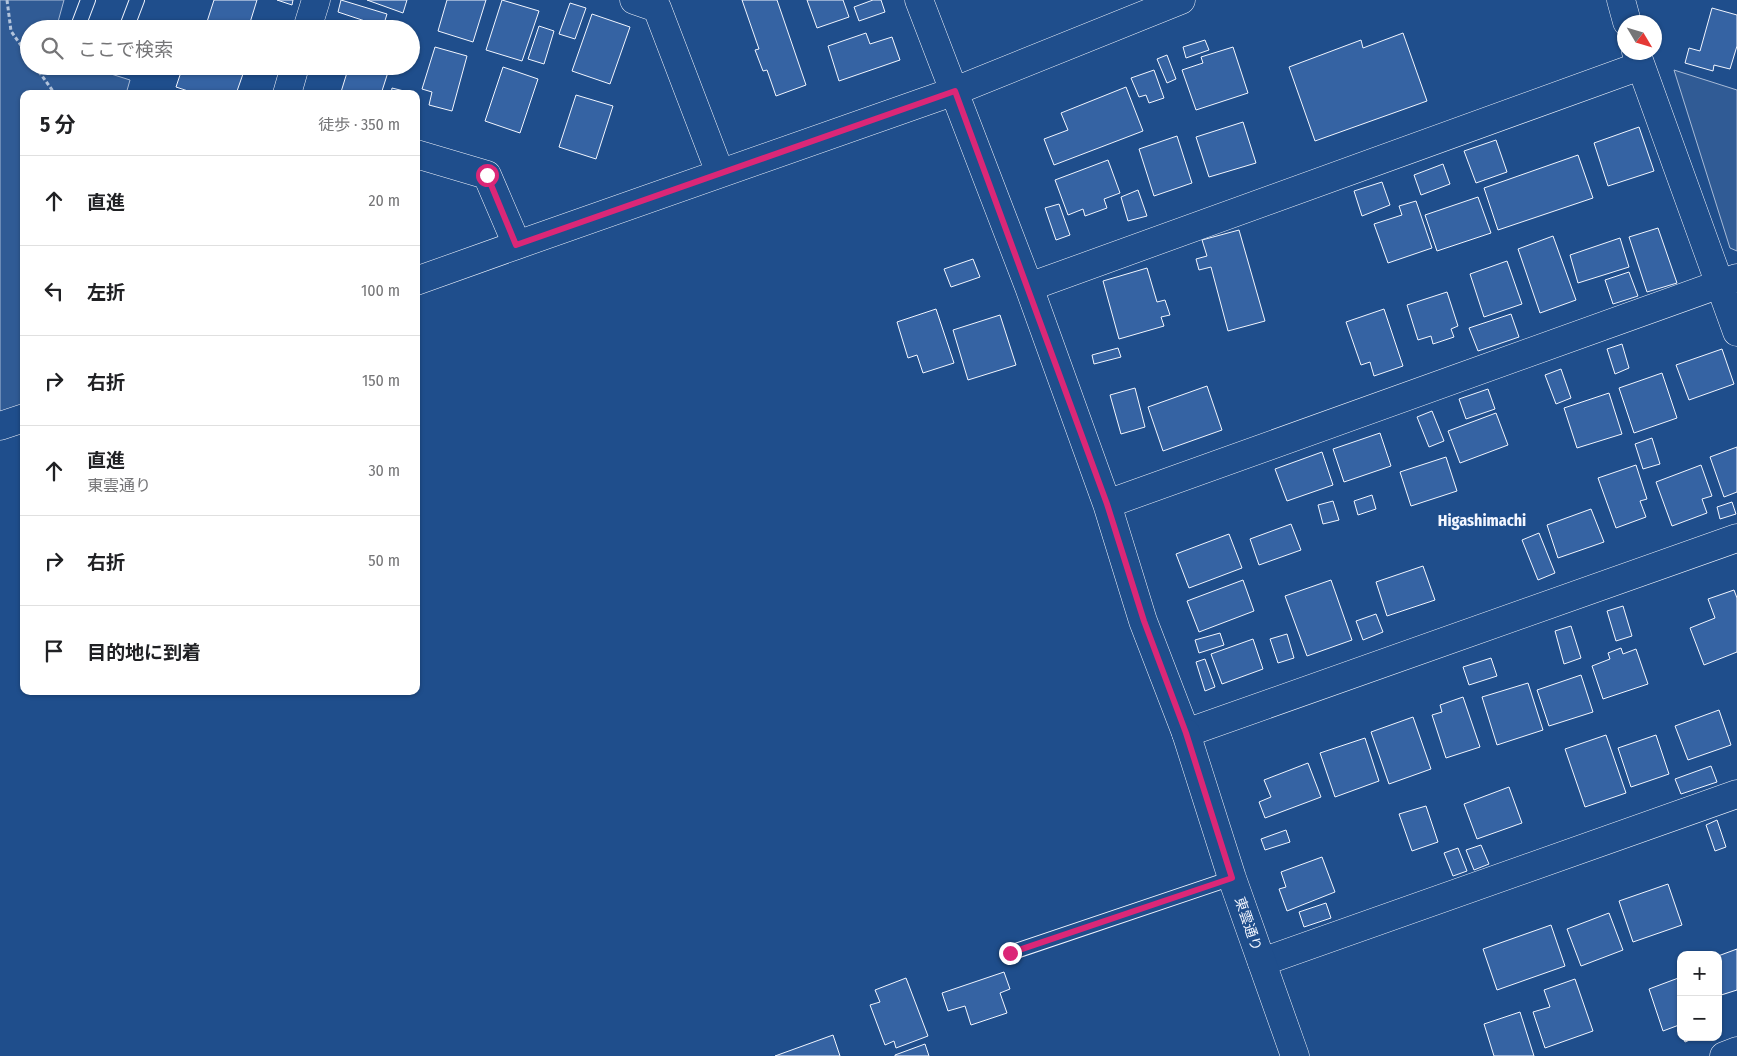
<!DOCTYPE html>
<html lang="ja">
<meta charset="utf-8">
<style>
body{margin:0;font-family:"Fira Sans Condensed","Noto Sans JP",sans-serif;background:#f2f2f2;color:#202124}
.controls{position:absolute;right:15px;bottom:15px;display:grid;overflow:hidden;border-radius:10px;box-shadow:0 1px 4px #0004}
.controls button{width:45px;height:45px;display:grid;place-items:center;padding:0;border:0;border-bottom:1px solid #e0e0e0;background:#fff;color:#202124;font:25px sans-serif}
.compass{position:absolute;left:1617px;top:15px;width:45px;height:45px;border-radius:50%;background:#fff;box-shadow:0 1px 4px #0004;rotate:128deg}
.stop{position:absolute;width:15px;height:15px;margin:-11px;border:4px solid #db2777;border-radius:50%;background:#fff}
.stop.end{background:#db2777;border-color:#fff;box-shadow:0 1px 5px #0008}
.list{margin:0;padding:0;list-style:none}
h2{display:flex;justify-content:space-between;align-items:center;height:65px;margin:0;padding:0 20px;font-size:21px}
h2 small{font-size:16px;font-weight:400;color:#757577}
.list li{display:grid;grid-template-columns:32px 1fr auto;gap:15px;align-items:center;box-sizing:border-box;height:90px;padding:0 20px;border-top:1px solid #e0e0e0}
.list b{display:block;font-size:19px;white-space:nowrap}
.list p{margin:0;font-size:16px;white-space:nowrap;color:#757577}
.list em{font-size:16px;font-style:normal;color:#757577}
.icon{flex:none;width:28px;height:28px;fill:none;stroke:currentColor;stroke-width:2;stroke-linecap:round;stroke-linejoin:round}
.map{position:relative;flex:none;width:1737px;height:1056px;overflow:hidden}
.search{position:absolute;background:#fff;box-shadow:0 1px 4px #0004;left:20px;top:20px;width:400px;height:55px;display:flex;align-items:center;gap:12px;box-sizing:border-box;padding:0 18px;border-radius:28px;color:#757577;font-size:19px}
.panel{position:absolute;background:#fff;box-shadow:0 1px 4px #0004;left:20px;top:90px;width:400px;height:605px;border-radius:10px}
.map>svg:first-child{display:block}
.green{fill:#305b95;stroke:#a8bbd7}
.building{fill:#3563a3;stroke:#f2f6ff}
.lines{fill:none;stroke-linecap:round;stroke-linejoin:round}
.service-casing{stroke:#f2f6ff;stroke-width:16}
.minor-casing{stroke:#f2f6ff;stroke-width:29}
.tertiary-casing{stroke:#f2f6ff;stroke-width:29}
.path{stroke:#b3c4dc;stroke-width:3;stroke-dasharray:4 2.5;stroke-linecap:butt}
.service{stroke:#1f4e8c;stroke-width:14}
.minor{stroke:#1f4e8c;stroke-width:28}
.tertiary{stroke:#1f4e8c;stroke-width:28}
.route{stroke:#db2777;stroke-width:6}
.labels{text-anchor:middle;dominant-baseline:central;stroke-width:4;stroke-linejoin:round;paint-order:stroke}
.street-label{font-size:14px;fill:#f2f6ff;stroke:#1f4e8c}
.quarter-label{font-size:16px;font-weight:bold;fill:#f2f6ff;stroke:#1f4e8c}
</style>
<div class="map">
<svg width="1737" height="1056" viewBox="0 0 1737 1056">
<rect width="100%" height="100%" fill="#1f4e8c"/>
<!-- green -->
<path class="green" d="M0 0H64L56 29H29V66H86L130 80 126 94H24V418L0 426Z
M1674 70 1737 90V251L1730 248Z"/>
<!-- building -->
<path class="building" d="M214 0H257L248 29 205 28Z
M277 0H293L292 5Z
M341 0 387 14 383 27 338 12Z
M367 0H407L403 13Z
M447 0H486L473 42 438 31Z
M502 0 539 11 522 61 486 50Z
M742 0H777L806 85 776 96 767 70 763 71 755 50 759 49Z
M807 0H843L849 17 817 28Z
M873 0H881L885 12 859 21 854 7Z
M570 3 586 8 575 39 559 34Z
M1712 8 1737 15V46L1730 69 1714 65 1713 71 1685 63 1689 48 1700 51Z
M592 14 630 27 610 84 572 71Z
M539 26 554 31 544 64 528 59Z
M866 33 870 44 892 37 900 60 839 81 828 46Z
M1403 33 1427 101 1315 141 1289 67 1361 40 1363 48Z
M1205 40 1209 50 1186 58 1183 47Z
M435 47 467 56 452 111 429 105 432 92 422 89Z
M1233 47 1248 93 1196 110 1182 70 1203 63 1201 57Z
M1167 55 1176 79 1167 83 1157 59Z
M183 66H230L244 71 236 94H197L176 87Z
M349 66H390L381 94 341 92Z
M503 67 538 79 520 133 485 121Z
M1154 70 1164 98 1149 103 1146 95 1139 97 1131 78Z
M1126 87 1143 131 1054 165 1044 139 1068 130 1061 113Z
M392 88 404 91 403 94H391Z
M576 95 613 106 596 159 559 147Z
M1243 122 1256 163 1209 177 1196 137Z
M1639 127 1654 171 1608 186 1594 143Z
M1177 136 1192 183 1154 196 1139 149Z
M1496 140 1507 172 1476 183 1464 151Z
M1578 155 1593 198 1498 230 1484 188Z
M1108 160 1120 193 1104 199 1107 208 1085 216 1083 209 1068 215 1055 180Z
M1443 164 1450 184 1421 195 1414 175Z
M1382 182 1390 205 1362 216 1354 191Z
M1138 190 1147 216 1128 221 1121 197Z
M1478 197 1491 233 1437 251 1425 215Z
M1416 201 1432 248 1388 263 1374 224 1402 215 1399 206Z
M1059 204 1070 235 1056 240 1045 208Z
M1658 228 1677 283 1647 292 1629 237Z
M1239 230 1265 321 1228 331 1211 267 1199 270 1196 259 1207 256 1202 240Z
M1553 236 1576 300 1540 313 1518 249Z
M1620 238 1629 267 1578 283 1570 255Z
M973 259 980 277 951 287 944 269Z
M1507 261 1522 304 1484 317 1470 274Z
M1147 268 1157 302 1165 300 1170 315 1161 317 1164 326 1119 339 1103 281Z
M1629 272 1638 296 1613 304 1605 280Z
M1447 292 1458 326 1451 329 1454 337 1433 344 1431 336 1418 340 1407 305Z
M936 309 954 363 923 373 917 355 908 358 897 322Z
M1384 309 1403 366 1374 376 1370 362 1361 365 1346 322Z
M1511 314 1519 337 1478 351 1469 328Z
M1000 315 1016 365 968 380 953 330Z
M1622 344 1629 368 1615 374 1607 349Z
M1118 348 1121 357 1094 364 1092 355Z
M1722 349 1734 384 1689 400 1676 365Z
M1561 369 1571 398 1556 404 1545 375Z
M1662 373 1677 418 1634 433 1619 388Z
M1207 386 1222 430 1163 451 1148 407Z
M1135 388 1145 427 1121 434 1110 395Z
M1488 389 1495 409 1466 419 1459 399Z
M1609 393 1622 434 1577 448 1564 408Z
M1432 411 1444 441 1429 447 1417 417Z
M1496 413 1508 445 1460 463 1448 431Z
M1380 433 1391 466 1344 482 1333 449Z
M1652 438 1660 464 1643 469 1635 444Z
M1737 447V492L1724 497 1710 457Z
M1322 452 1333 485 1287 501 1275 469Z
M1446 457 1457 491 1411 506 1400 472Z
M1636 465 1647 499 1640 501 1646 517 1616 528 1598 478Z
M1701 465 1712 496 1702 499 1707 513 1672 526 1656 482Z
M1372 495 1376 509 1358 515 1354 501Z
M1333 501 1339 520 1323 524 1318 505Z
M1732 502 1736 514 1720 519 1717 507Z
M1591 509 1604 542 1558 558 1547 525Z
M1291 524 1301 550 1259 565 1250 539Z
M1539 533 1555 573 1538 580 1522 540Z
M1229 534 1242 568 1189 588 1176 554Z
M1423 566 1435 600 1387 616 1376 582Z
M1243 580 1254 611 1199 632 1187 601Z
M1331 580 1352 640 1307 656 1285 596Z
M1734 590 1737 598V652L1704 665 1690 628 1715 618 1708 599Z
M1623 606 1632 636 1616 641 1607 611Z
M1376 614 1383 632 1363 640 1356 621Z
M1571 626 1581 658 1564 664 1555 631Z
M1220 633 1224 645 1199 653 1195 640Z
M1287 634 1294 658 1278 663 1270 639Z
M1253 639 1263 669 1222 684 1211 654Z
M1621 648 1623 654 1636 649 1648 684 1603 699 1592 666 1610 659 1608 653Z
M1491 658 1497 676 1469 685 1463 667Z
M1205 659 1215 687 1205 691 1196 662Z
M1581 675 1593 712 1549 726 1537 690Z
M1528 683 1543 730 1497 745 1482 697Z
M1463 697 1480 747 1446 758 1432 715 1442 712 1440 705Z
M1719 710 1731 745 1688 760 1675 726Z
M1413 717 1431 769 1389 784 1371 732Z
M1606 735 1626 793 1585 807 1565 749Z
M1656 735 1669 774 1631 787 1618 748Z
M1365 738 1379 781 1335 797 1320 753Z
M1308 763 1321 797 1265 818 1259 802 1271 797 1264 780Z
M1711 766 1717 782 1681 794 1675 779Z
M1509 787 1522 823 1477 839 1464 804Z
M1426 806 1438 842 1412 851 1399 814Z
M1717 820 1726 847 1715 851 1706 825Z
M1286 830 1290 842 1265 850 1261 839Z
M1481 845 1489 864 1474 870 1466 850Z
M1458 848 1467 871 1453 876 1444 853Z
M1322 857 1335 892 1287 911 1279 889 1286 887 1281 872Z
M1668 884 1682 925 1633 942 1619 901Z
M1326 903 1331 918 1304 927 1299 912Z
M1609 913 1623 950 1581 966 1567 929Z
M1551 925 1565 966 1497 990 1483 949Z
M1737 949V990L1718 996V956Z
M1004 972 1010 989 1000 993 1007 1013 971 1025 965 1006 948 1011 942 993Z
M1681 977V1030L1679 1025 1663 1031 1649 989Z
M906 978 928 1036 896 1048 894 1041 885 1045 870 1005 880 1002 875 990Z
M1575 979 1593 1031 1545 1048 1533 1012 1550 1007 1544 990Z
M1520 1012 1534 1056H1494L1484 1024Z
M833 1035 840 1056H775Z
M1683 1037H1697L1685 1042Z
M925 1044 929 1056H895V1055Z"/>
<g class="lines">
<!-- service casing -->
<g class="service-casing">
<path id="service" d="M77 29 88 0
M126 29 137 0
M1010 953 1232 878"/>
</g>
<!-- minor casing -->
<g class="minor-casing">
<path id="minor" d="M634 0 657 8 720 173
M919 0 1029 287 1107 504 1143 621 1186 733 1737 538
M1621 0 1627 22
M307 29 316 0
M1636 52 1737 332
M287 94 295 66
M416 154 487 175 517 245 955 91 1181 0
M416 281 517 245
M1029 287 1640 66
M0 426 24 418
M1107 504 1737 278
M1262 962 1737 794
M1724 1056 1737 1051"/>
</g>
<!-- tertiary casing -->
<g class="tertiary-casing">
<path id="tertiary" d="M1186 733 1232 878 1295 1056"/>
</g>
<!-- path -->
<path class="path" d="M7 0 11 31 29 57
M35 66 55 94"/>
<!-- service -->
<use href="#service" class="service"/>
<!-- minor -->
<use href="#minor" class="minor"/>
<!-- tertiary -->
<use href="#tertiary" class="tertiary"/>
</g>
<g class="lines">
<!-- route -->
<path class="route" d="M487 175 516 245 955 91 1107 504 1144 621 1186 733 1232 878 1010 953"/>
</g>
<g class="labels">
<!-- street labels -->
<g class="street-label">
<text transform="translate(1248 924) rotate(71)">東雲通り</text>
</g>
<!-- quarter labels -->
<g class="quarter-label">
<text x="1482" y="520">Higashimachi</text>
</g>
</g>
</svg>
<div class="controls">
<button>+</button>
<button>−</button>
</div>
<svg class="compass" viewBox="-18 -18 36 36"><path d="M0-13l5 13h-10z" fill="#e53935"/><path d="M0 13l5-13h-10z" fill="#757577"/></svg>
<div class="stop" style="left:487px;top:175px"></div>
<div class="stop end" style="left:1010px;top:953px"></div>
<div class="search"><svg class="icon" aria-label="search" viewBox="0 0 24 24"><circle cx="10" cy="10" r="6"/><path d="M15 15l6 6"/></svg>ここで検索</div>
<section class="panel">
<h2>5 分<small>徒歩 · 350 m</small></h2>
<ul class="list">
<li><svg class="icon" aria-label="ahead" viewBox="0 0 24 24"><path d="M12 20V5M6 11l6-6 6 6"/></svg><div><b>直進</b></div><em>20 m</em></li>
<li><svg class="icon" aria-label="left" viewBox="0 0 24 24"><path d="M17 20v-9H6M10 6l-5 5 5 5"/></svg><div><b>左折</b></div><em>100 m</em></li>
<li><svg class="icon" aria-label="right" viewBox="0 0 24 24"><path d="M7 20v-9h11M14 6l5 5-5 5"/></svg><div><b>右折</b></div><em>150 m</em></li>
<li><svg class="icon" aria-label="ahead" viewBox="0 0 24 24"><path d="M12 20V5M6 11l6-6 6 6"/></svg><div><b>直進</b><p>東雲通り</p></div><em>30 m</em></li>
<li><svg class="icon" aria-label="right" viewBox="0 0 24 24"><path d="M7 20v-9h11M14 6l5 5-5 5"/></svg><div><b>右折</b></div><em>50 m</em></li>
<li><svg class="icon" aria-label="arrive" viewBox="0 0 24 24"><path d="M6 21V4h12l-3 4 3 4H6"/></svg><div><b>目的地に到着</b></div></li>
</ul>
</section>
</div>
